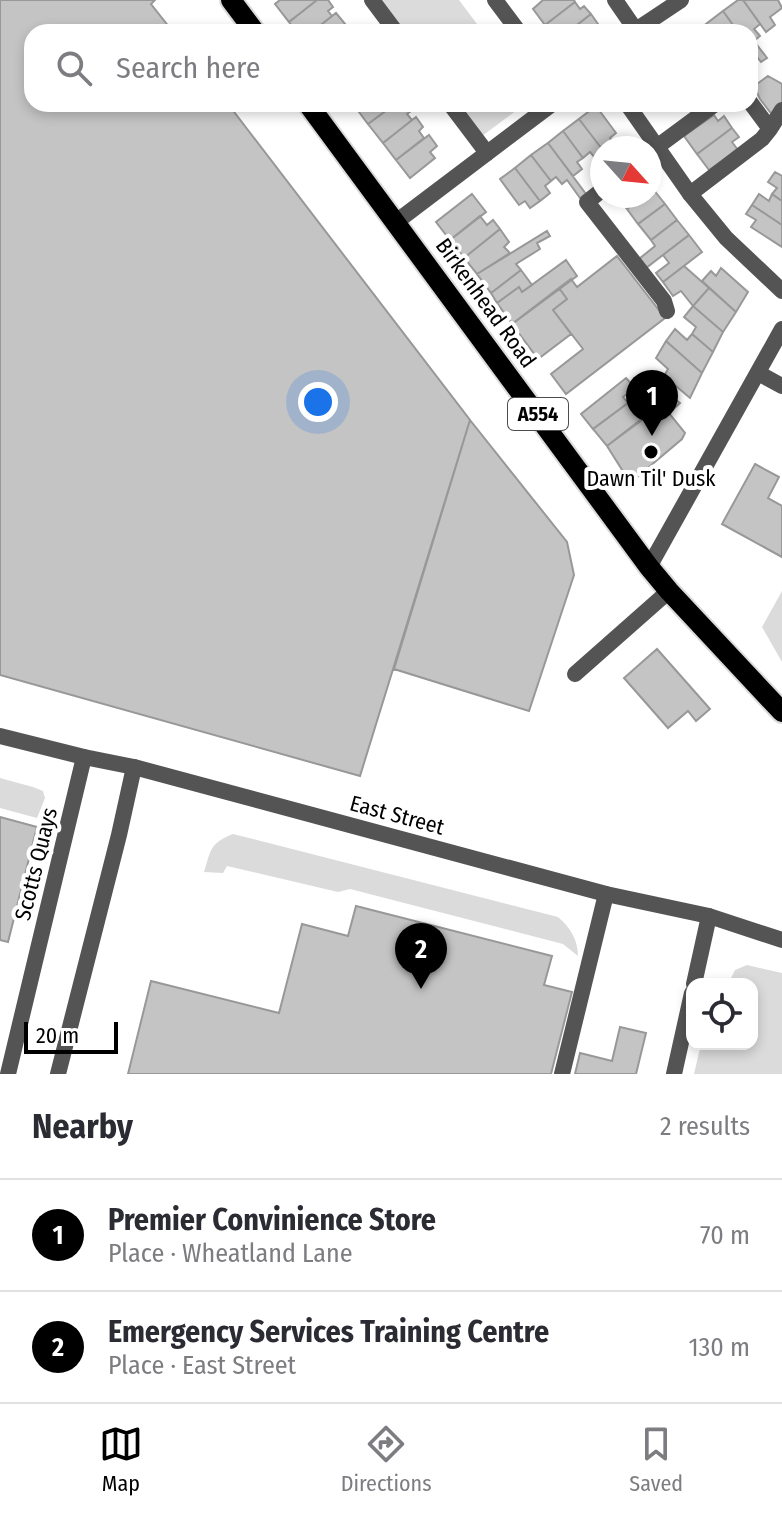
<!DOCTYPE html>
<meta charset="utf-8">
<style>
body{margin:0;font-family:"Fira Sans Condensed",sans-serif;background:#f2f2f3;color:#2b2b33}
.controls{position:absolute;right:24px;bottom:24px;display:grid;overflow:hidden;border-radius:16px;box-shadow:0 4px 12px #0003}
.controls button{width:72px;height:72px;display:grid;place-items:center;padding:0;border:0;border-bottom:2px solid #e1e1e2;background:#fff;color:#2b2b33;font:40px sans-serif}
.compass{position:absolute;left:590px;top:136px;width:72px;height:72px;border-radius:50%;background:#fff;box-shadow:0 4px 12px #0003;rotate:117deg}
.scale{position:absolute;left:24px;bottom:20px;width:94px;box-sizing:border-box;padding-left:8px;border:4px solid #000;border-top:0;font-size:22px;line-height:28px;white-space:nowrap;color:#000;-webkit-text-stroke:6px #fff;paint-order:stroke}
.you{position:absolute;left:318px;top:402px;width:28px;height:28px;margin:-20px;border:6px solid #fff;border-radius:50%;background:#1a73e8;box-shadow:0 0 0 12px #1a73e833}
.badge{display:grid;place-items:center;width:52px;height:52px;border-radius:50%;background:#000;color:#fff;font-size:26px;font-weight:700}
.pin{position:absolute;translate:-50% -66px;filter:drop-shadow(0 2px 4px #0008)}
.pin::after{content:'';position:absolute;top:42px;width:28px;height:24px;background:inherit;clip-path:polygon(0 0,100% 0,50% 100%)}
.list{margin:0;padding:0;list-style:none}
h2{display:flex;justify-content:space-between;align-items:center;height:104px;margin:0;padding:0 32px;font-size:34px}
h2 small{font-size:26px;font-weight:400;color:#7c7c81}
.list li{display:grid;grid-template-columns:52px 1fr auto;gap:24px;align-items:center;box-sizing:border-box;height:112px;padding:0 32px;border-top:2px solid #e1e1e2}
.list b{display:block;font-size:30px;white-space:nowrap}
.list p{margin:0;font-size:26px;white-space:nowrap;color:#7c7c81}
.list em{font-size:26px;font-style:normal;color:#7c7c81}
.icon{flex:none;width:44px;height:44px;fill:none;stroke:currentColor;stroke-width:2;stroke-linecap:round;stroke-linejoin:round}
.map{position:relative;flex:none;width:782px;height:1074px;overflow:hidden}
.search{position:absolute;background:#fff;box-shadow:0 4px 12px #0003;left:24px;right:24px;top:24px;height:88px;display:flex;align-items:center;gap:20px;box-sizing:border-box;padding:0 28px;border-radius:24px;color:#7c7c81;font-size:30px}
.sheet{height:328px;background:#fff}
nav{display:flex;justify-content:space-around;align-items:center;box-sizing:border-box;height:112px;border-top:2px solid #e1e1e2;background:#fff;font-size:22px;color:#7c7c81}
nav a{display:grid;justify-items:center;gap:4px}
nav .on{color:#000}
.map>svg:first-child{display:block}
.green{fill:#dbdbdb}
.building{fill:#c4c4c4;stroke:#989898;stroke-width:2}
.lines{fill:none;stroke-linecap:round;stroke-linejoin:round}
.primary-casing{stroke:#dbdbdb;stroke-width:24}
.lane{stroke:#545454;stroke-width:16}
.street{stroke:#545454;stroke-width:16}
.primary{stroke:#000;stroke-width:20}
.poi-dot{fill:#000;stroke:#fff;stroke-width:3}
.labels{text-anchor:middle;dominant-baseline:central;stroke-width:8;stroke-linejoin:round;paint-order:stroke}
.shield{fill:#fff;stroke:#4c4c4c;stroke-width:2}
.shield-label{font-size:20px;font-weight:bold;fill:#000}
.street-label{font-size:22px;fill:#000;stroke:#fff}
.poi-label{font-size:22px;fill:#000;stroke:#fff}
</style>
<div class="map">
<svg width="782" height="1074" viewBox="0 0 782 1074">
<rect width="100%" height="100%" fill="#fff"/>
<!-- green -->
<path class="green" d="M377 0H459L483 32H402Z
M457 104H525L482 136Z
M782 591V662L762 627Z
M0 778 33 787 43 791 45 798 37 818 0 808Z
M233 834 558 917C570 927 578 940 578 956L563 944 350 889 338 892 227 866 223 873 204 872C211 850 209 844 233 834Z
M747 965 782 973V1074H694L701 1044H752V984H728L735 970Z"/>
<!-- building -->
<path class="building" d="M0 0H155L151 4 173 32H32V104H228L470 420 360 776 0 675Z
M280 0H317L289 22 275 4Z
M317 0H328L333 7 328 11 332 16 312 32H297L289 22Z
M543 0H574L575 2 545 25 533 9Z
M738 0H743L760 24 754 29 760 36 754 41 767 58 761 62 750 48V32H738L723 11Z
M743 0H778L782 8 770 17 775 25 766 32Z
M575 2 580 9 584 6 591 14 568 32H550L545 25Z
M723 11 738 32H712L706 24Z
M336 13 346 25 341 29 343 32H312Z
M591 14 598 24 592 29 594 32H568Z
M768 76 782 84V103L773 116 760 99 754 86Z
M361 104H395L368 124 356 108Z
M395 104H406L411 111 407 114 412 120 383 143 368 124Z
M596 106 616 133 610 138 615 145 611 148 602 149 579 119Z
M714 115 718 121 724 116 732 128 697 154 684 136Z
M416 117 423 127 419 131 424 138 396 160 383 143Z
M579 119 602 149V155L596 159 590 152 583 158 563 131Z
M732 128 739 137 732 142 738 150 709 170 697 154Z
M563 131 583 158 577 162 582 169 573 176 548 143Z
M429 135 437 146 430 152 435 158 410 178 396 160Z
M548 143 586 194 580 198 567 180 562 184 556 177 551 181 531 155Z
M531 155 551 181 545 186 550 193 540 201 515 168Z
M515 168 540 201 530 208 525 201 519 205 500 179Z
M775 172 782 176V201L772 194 777 188 768 182Z
M653 189 665 204 638 224 627 209 644 196H650V191Z
M472 194 486 212 450 240 436 222Z
M759 194 769 201 772 194 782 201V225L752 205Z
M617 196H644L627 209Z
M665 204 677 220 651 240 638 224Z
M752 205 782 225V247L751 227 756 220 746 214Z
M480 216 487 225 493 220 500 229 464 258 450 240Z
M677 220 689 235 646 268 639 259 655 246 651 240Z
M500 229 509 242 504 247 510 253 477 274 464 258Z
M547 231 550 236 537 243 540 249 516 264 521 270 491 293 477 274Z
M689 235 702 252 663 282 656 273 669 263 663 255Z
M617 256 665 318 566 394 551 374 583 349 553 310 567 299 559 288 571 279 577 287Z
M566 260 577 276 512 324 497 303 519 287 522 292Z
M684 266 709 288 693 306 681 291 673 296 663 282Z
M721 268 748 292 736 312 702 281 711 271 716 276Z
M521 270 532 285 522 292 519 287 497 303 491 293Z
M559 288 567 299 553 310 571 334 538 359 512 324Z
M709 288 736 312 723 332 693 306Z
M693 306 723 332 713 352 692 334 696 327 684 317Z
M675 329 687 340 692 334 713 352 702 373 666 341Z
M666 341 702 373 690 398 664 376 668 369 656 358Z
M626 378 635 388 623 397 628 403 593 429 581 414Z
M671 396 680 403 669 413 685 433 682 439 636 478 626 476 607 446Z
M646 400 654 411 607 446 593 429 628 403 633 410Z
M470 420 567 542 574 575 529 711 394 669Z
M755 464 779 477 768 498 782 506V557L722 524Z
M657 649 710 709 696 721 688 711 668 728 624 678Z
M0 817 37 827 8 942 0 940Z
M356 906 552 956 544 985 572 992 551 1074H128L151 981 279 1013 302 924 348 936Z
M620 1027 646 1033 636 1074H575L580 1053 612 1061Z"/>
<g class="lines">
<!-- primary casing -->
<g class="primary-casing">
<path id="primary" d="M231 0 255 32
M308 104 649 567 669 591 782 712"/>
</g>
<!-- lane -->
<path class="lane" d="M372 0 396 32
M615 0 635 29
M450 104 487 153
M770 129 782 110
M650 152 715 104
M602 190 587 202 664 301 667 311
M690 194 762 139 770 129 750 102
M758 373 782 386
M575 674 669 591
M694 984 709 916
M8 1074 84 757
M58 1074 119 835 134 767
M562 1074 606 894
M674 1074 692 993"/>
<!-- street -->
<path class="street" d="M495 0 519 32
M633 32 681 0
M627 104 690 194 726 238 782 291
M396 222 552 104
M649 567 782 329
M0 736 84 757 134 767 606 894 709 916 782 940"/>
<!-- primary -->
<use href="#primary" class="primary"/>
</g>
<!-- markers -->
<circle class="poi-dot" cx="651" cy="452" r="8"/>
<g class="labels">
<!-- shield labels -->
<rect class="shield" x="508" y="398" width="60" height="32" rx="6"/>
<g class="shield-label">
<text x="538" y="414">A554</text>
</g>
<!-- street labels -->
<g class="street-label">
<text transform="translate(486 303) rotate(54)">Birkenhead Road</text>
<text transform="translate(397 815) rotate(15)">East Street</text>
<text transform="translate(36 864) rotate(-76)">Scotts Quays</text>
</g>
<!-- poi labels -->
<g class="poi-label">
<text x="651" y="478">Dawn Til' Dusk</text>
</g>
</g>
</svg>
<div class="controls">
<button><svg class="icon" aria-label="locate" viewBox="0 0 24 24"><circle cx="12" cy="12" r="6"/><path d="M12 2v4M12 18v4M2 12h4M18 12h4"/></svg></button>
</div>
<svg class="compass" viewBox="-18 -18 36 36"><path d="M0-13l5 13h-10z" fill="#e53935"/><path d="M0 13l5-13h-10z" fill="#7c7c81"/></svg>
<div class="scale">20 m</div>
<div class="you"></div>
<div class="pin badge" style="left:652px;top:436px">1</div>
<div class="pin badge" style="left:421px;top:989px">2</div>
<div class="search"><svg class="icon" aria-label="search" viewBox="0 0 24 24"><circle cx="10" cy="10" r="6"/><path d="M15 15l6 6"/></svg>Search here</div>
</div>
<section class="sheet">
<h2>Nearby<small>2 results</small></h2>
<ul class="list">
<li><span class="badge">1</span><div><b>Premier Convinience Store</b><p>Place · Wheatland Lane</p></div><em>70 m</em></li>
<li><span class="badge">2</span><div><b>Emergency Services Training Centre</b><p>Place · East Street</p></div><em>130 m</em></li>
</ul>
</section>
<nav>
<a class="on"><svg class="icon" aria-label="map" viewBox="0 0 24 24"><path d="M3 6l6-2 6 2 6-2v14l-6 2-6-2-6 2zM9 4v14M15 6v14"/></svg>Map</a>
<a><svg class="icon" aria-label="directions" viewBox="0 0 24 24"><path d="M12 3l9 9-9 9-9-9zM9 14v-3h6M13 9l2 2-2 2"/></svg>Directions</a>
<a><svg class="icon" aria-label="saved" viewBox="0 0 24 24"><path d="M7 4h10v16l-5-4-5 4z"/></svg>Saved</a>
</nav>
